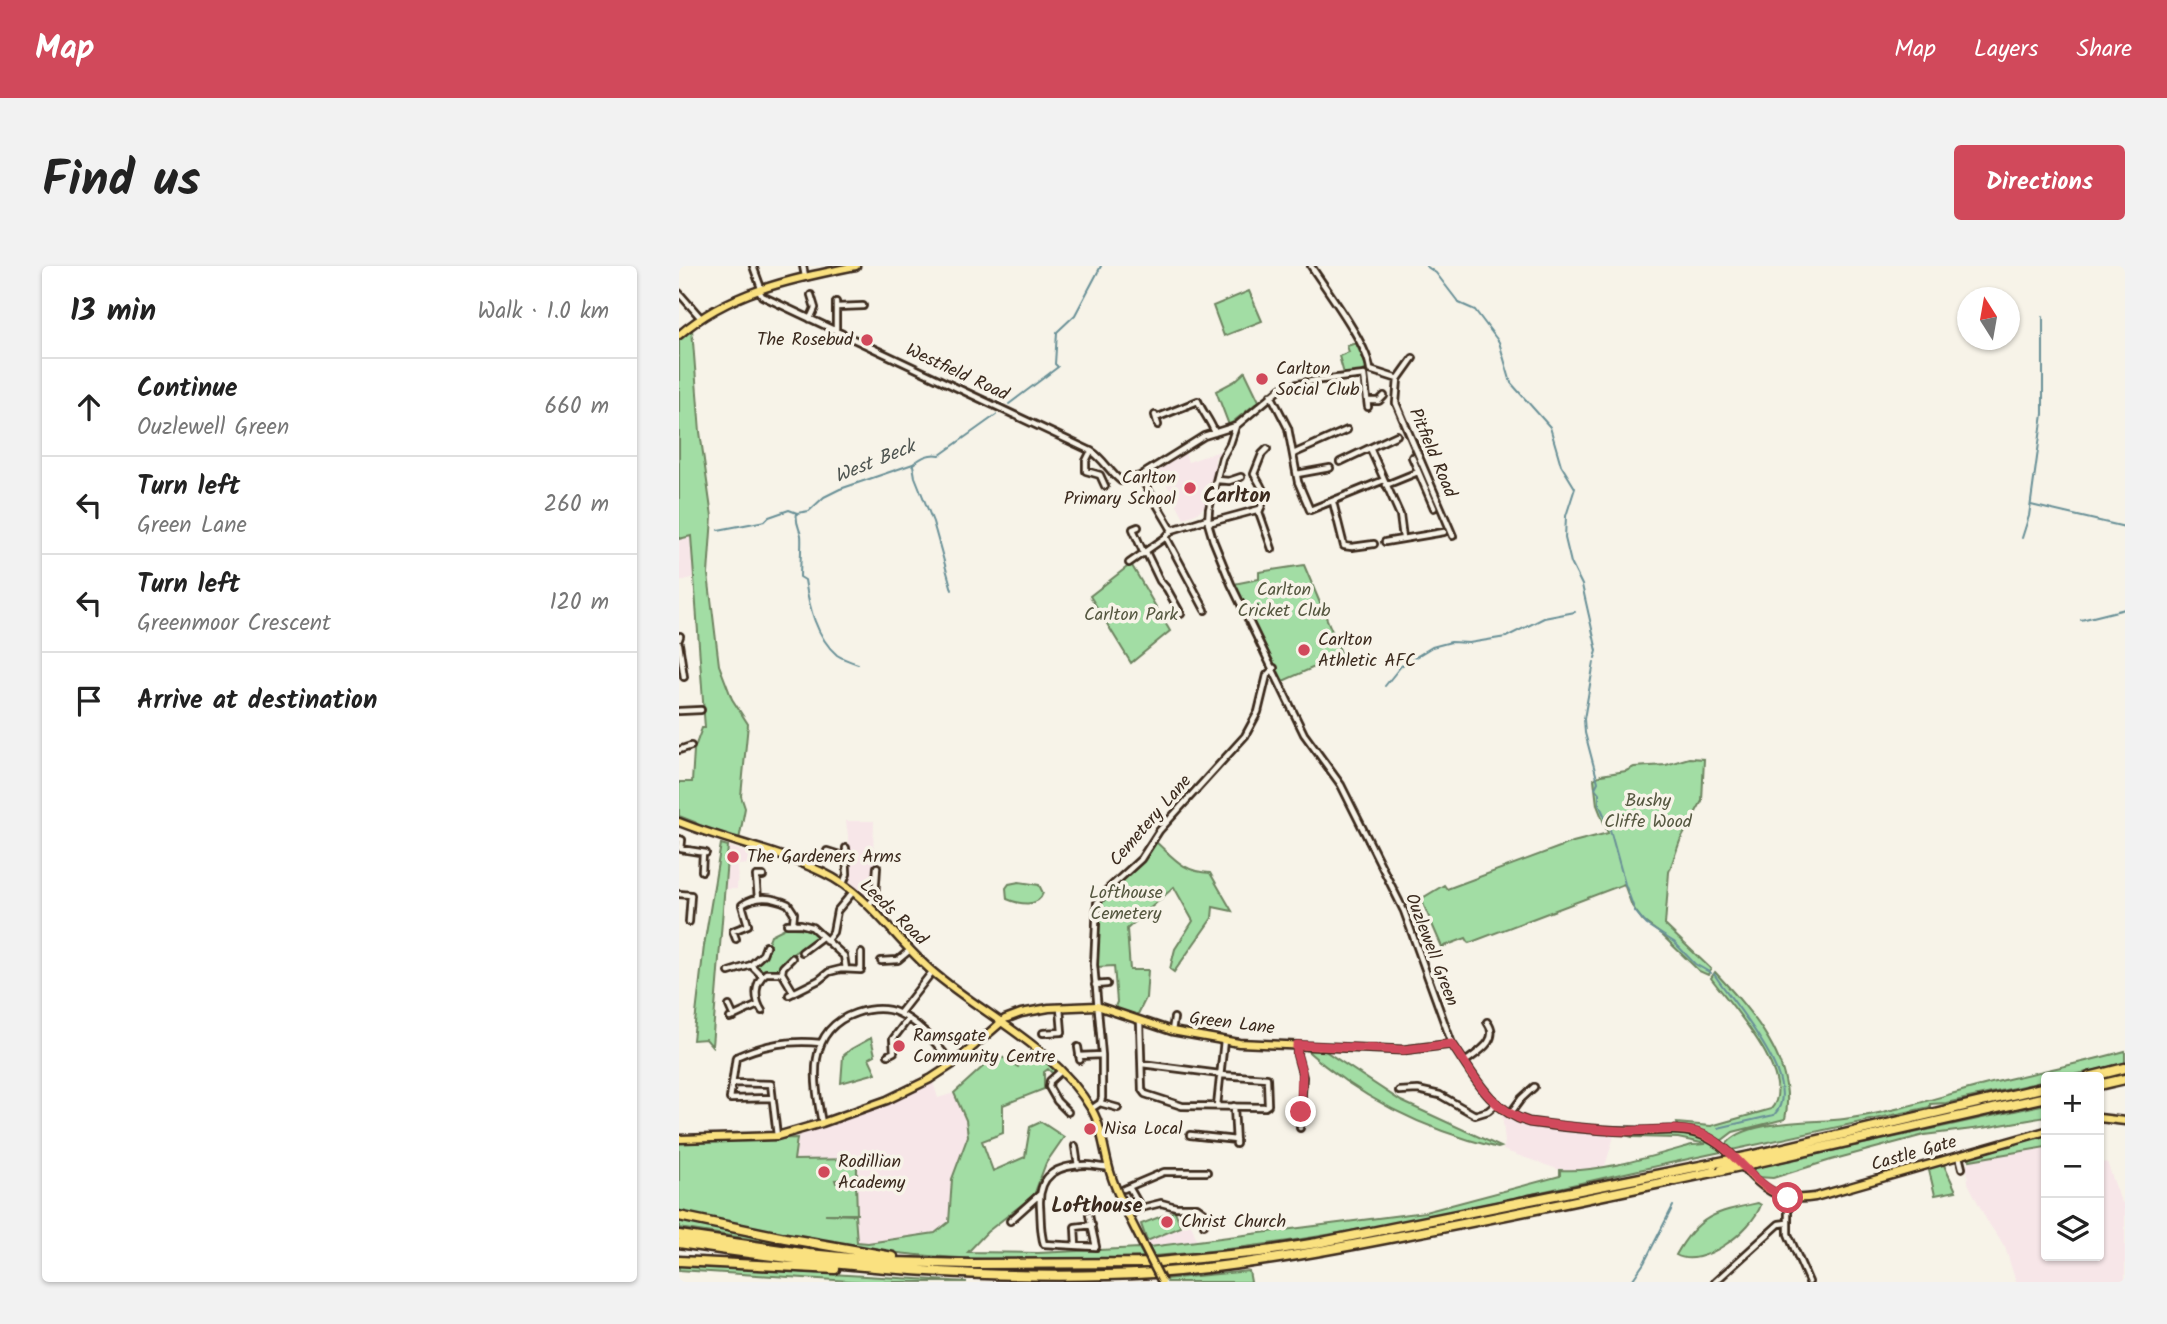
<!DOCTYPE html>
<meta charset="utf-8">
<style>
body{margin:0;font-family:Kalam,sans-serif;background:#f2f2f2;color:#222}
.controls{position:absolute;right:21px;bottom:21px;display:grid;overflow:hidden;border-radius:7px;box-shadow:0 2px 5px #0004}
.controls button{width:63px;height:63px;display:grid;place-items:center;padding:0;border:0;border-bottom:2px solid #e0e0e0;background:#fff;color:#222;font:35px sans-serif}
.compass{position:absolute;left:1278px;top:21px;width:63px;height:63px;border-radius:50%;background:#fff;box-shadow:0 2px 5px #0004;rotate:349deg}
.stop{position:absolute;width:21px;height:21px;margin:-16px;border:5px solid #d1495b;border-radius:50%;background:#fff}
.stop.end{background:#d1495b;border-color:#fff;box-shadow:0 2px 7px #0008}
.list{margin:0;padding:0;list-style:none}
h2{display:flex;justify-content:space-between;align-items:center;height:91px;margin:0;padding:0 28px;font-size:30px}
h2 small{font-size:23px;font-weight:400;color:#767676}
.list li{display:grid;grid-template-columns:46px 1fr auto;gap:21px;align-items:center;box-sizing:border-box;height:98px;padding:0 28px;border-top:2px solid #e0e0e0}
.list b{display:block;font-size:26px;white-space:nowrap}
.list p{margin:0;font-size:23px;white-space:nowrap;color:#767676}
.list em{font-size:23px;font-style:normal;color:#767676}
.icon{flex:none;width:38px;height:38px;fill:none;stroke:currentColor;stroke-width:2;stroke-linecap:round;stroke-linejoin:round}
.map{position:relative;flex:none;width:1446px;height:1016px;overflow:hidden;border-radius:7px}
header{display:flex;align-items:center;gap:42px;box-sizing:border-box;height:98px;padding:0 35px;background:#d1495b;color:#fff}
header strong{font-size:33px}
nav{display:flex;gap:38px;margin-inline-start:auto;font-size:24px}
.intro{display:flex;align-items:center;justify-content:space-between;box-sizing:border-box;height:168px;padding:0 42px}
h1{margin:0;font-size:49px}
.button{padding:18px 32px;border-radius:7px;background:#d1495b;color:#fff;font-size:24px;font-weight:700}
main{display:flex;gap:42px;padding:0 42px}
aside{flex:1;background:#fff;border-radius:7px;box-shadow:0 2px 5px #0004}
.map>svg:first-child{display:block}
.built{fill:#f7e6e8}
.green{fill:#a2dda4;stroke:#6e8461;stroke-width:2}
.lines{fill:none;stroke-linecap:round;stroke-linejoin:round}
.stream{stroke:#699097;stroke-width:2}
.minor-casing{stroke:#3b2a1e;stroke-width:10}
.major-casing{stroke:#3b2a1e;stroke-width:11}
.highway-casing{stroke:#3b2a1e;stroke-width:13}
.minor{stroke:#f7f3e8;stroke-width:4.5}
.major{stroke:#fae180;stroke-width:6}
.highway{stroke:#fae180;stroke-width:8}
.major-bridge-casing{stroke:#3b2a1e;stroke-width:11;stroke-linecap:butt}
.highway-bridge-casing{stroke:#3b2a1e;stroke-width:13;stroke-linecap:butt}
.major-bridge{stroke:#fae180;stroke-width:6}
.highway-bridge{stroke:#fae180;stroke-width:8}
.route{stroke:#d1495b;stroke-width:9}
.poi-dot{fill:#d1495b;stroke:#f7f3e8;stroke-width:2.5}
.labels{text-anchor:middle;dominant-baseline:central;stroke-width:7;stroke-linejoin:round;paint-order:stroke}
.poi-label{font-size:18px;fill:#3b2a1e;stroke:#f7f3e8;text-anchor:start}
.street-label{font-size:18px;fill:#3b2a1e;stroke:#f7f3e8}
.park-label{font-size:18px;fill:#555740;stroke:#f7f3e8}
.water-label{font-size:19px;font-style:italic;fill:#4e5450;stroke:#f7f3e8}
.quarter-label{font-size:21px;font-weight:bold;fill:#3b2a1e;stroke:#f7f3e8}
</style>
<header>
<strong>Map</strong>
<nav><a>Map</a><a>Layers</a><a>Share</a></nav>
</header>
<div class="intro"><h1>Find us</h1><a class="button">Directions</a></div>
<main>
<aside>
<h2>13 min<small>Walk · 1.0 km</small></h2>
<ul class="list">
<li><svg class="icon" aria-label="ahead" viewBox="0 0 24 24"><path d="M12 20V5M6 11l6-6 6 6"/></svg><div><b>Continue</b><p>Ouzlewell Green</p></div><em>660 m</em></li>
<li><svg class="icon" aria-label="left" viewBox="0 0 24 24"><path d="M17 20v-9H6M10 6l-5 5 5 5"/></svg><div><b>Turn left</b><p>Green Lane</p></div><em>260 m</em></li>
<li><svg class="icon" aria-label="left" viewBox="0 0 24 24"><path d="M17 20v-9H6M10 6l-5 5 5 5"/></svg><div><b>Turn left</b><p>Greenmoor Crescent</p></div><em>120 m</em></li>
<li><svg class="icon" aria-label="arrive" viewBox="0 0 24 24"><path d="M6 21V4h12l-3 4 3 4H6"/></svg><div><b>Arrive at destination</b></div></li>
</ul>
</aside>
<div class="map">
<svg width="1446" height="1016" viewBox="0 0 1446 1016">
<rect width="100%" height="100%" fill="#f7f3e8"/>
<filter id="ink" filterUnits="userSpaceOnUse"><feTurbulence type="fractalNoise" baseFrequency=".0143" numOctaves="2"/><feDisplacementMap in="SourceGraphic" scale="14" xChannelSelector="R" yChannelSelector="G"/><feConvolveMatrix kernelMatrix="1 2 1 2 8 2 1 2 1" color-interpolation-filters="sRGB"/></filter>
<g filter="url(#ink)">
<!-- built -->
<path class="built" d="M544 184 536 191 535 215 526 240 517 248 505 252 479 202 506 187 509 196Z
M12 269 15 311 0 316V273Z
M167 555H195L194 593 197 603 193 629 191 632 169 616V570Z
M49 580 71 588V598L59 599 58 623H46Z
M254 816 259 832 275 827 287 854 289 870V986L239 983 158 974 0 876 118 872 119 869 217 835Z
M823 848 833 855 858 861 936 867 926 900 898 905 881 904 824 884 826 876Z
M1367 881V990H1420V898L1428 896 1441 933 1446 940V1016H1337L1326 981 1308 955 1289 917 1288 899 1291 894Z
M512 958 518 975 470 981 468 975Z"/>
<!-- green -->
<path class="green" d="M570 25 583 55 545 70 534 40Z
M13 63 21 166 33 251 29 308 40 399 53 433 69 458 62 530 66 542 60 574 23 562 16 556 0 550V516H13L15 484 23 462H26L12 270 0 273V73Z
M677 77 688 102 683 106 665 108 660 90 670 86 668 80Z
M566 106 580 135 550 159 537 125 556 115Z
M452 298 491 365 452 397 411 330Z
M625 299 663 389 604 415 555 318 580 313V306Z
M1010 492 1025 493 1023 535 1001 575 990 606 986 659 1032 703 1029 709 1020 705 983 669 964 655 953 640 945 618 790 677 787 672 763 681 742 633 765 619 768 623 894 576 929 567 918 539 915 513 922 509 947 505 955 501 987 499Z
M476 575C495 592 504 606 531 607L553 645 534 641 533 652 495 706 491 703 496 683 514 655 495 621 448 663 451 704H469L467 732 458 750 435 743 438 736 435 700 418 701 417 654 420 638 430 626 462 598Z
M42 578 49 580 33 780 27 773 14 774 25 680Z
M340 616 360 619 364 627C359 642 340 638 328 633L327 622 330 618Z
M106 662C119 662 131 660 139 672 126 682 105 688 102 704L83 705 74 697 85 688 92 669Z
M1036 706C1072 745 1119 797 1106 853L1054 866 1042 875 1026 865 999 861 998 857 1032 860 1092 843C1120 812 1050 737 1032 712Z
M192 772 196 789 190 792 197 807 162 817 164 790 172 783Z
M625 782 643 783 722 835 822 881 819 882C746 864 681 833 625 782Z
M353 783 375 803 376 806 375 809 369 803 365 806V823L324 839V867L303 875 314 905 346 891 351 861 362 856 385 871 367 897 355 929 308 966 289 986 359 987 460 982 465 991C366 996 265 996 167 980 111 972 55 957 0 946V876L118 872 115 894 178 893V913L156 914 157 917 177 916 178 948H146L176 949 178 976 189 977 256 967 270 956 273 913 289 870 287 854 275 827 318 788 339 801 351 786 362 796 351 785Z
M1446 785V797C1420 803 1394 811 1367 811V815L1267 837 1251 838V841L1053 884 1047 879C1064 853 1136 857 1165 853 1213 847 1258 831 1305 819 1352 807 1400 798 1446 785Z
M1367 838V851L1310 861 1245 869 1152 894 1094 912 1078 911 1070 903Z
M1001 867C1018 869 1031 872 1042 886 853 926 667 977 474 990L470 981 746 946 881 910V904C920 907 974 890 1013 879L1027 878 999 872 953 871 943 868Z
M1367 869V881L1291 894 1290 891Z
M1264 897 1277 925 1256 929 1249 900Z
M1079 937 1082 939C1073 964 1023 1004 997 989 1019 949 1037 946 1079 937Z
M496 945 502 961 468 975 462 958Z
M0 953 137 982V983L0 962Z
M0 999 288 1016H186L0 1004Z
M570 1005 572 1016H488L486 1013Z"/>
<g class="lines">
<!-- stream -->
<path class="stream" d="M747 0 757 7 780 37 796 44 820 76 832 117 871 161 882 199 896 222 887 250 886 272 892 297 903 319 918 385 916 392
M330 138 379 101 376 98 378 66 396 49 422 0
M234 199 236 211 254 256 273 324
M1352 239 1446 261
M118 247C116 256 120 261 122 269 123 276 121 301 121 311L126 314C130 340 137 371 158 389 164 393 173 396 179 398
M39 264 86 255 90 251 110 244 118 247 130 245 145 231 161 223 234 198C243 191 250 187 261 189L317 149
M1343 272 1350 250 1364 148V51
M1402 354 1446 343
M915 396 905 453 906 467 919 516 916 522 920 527V538L930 560 946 618 956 645 968 659 995 676 1016 698 1032 707
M706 420 722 400 753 381 772 376 790 377 827 371 865 352 896 346
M1035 708C1053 736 1127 817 1095 849L1039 862
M952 1016 965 997 994 940"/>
<!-- minor casing -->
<g class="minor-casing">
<path id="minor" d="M74 0 82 22
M124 0 126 10
M632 0C647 23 690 80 691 104
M80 25 83 30 412 185C425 193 430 206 442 215L461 210 525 170 557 160 602 122 633 115 685 109
M0 27 21 51
M158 41 184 40
M131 53 136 42 132 29
M157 66V36
M734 92 719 113 717 137 774 270
M691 104 719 113
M685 109 689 141
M592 129 609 162 619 216 631 244 705 214
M689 135H700L705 130
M476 149 479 159
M477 152 519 135C524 147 531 154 536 167
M557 160 551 178 543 192 530 243 529 257 534 274 552 318 625 468 662 519 725 645 773 778
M691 182 721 249 724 272
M588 183 583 188 575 208C585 225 589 227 580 246L593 283
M412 185 407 195V205L421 209 426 220
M614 188 668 164
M733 191 755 242
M661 196 718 169
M618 208 651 202
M461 210 493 264
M538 214 550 215 562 211
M707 219 739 206
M654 236 665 280 673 281 695 278
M529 257 581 243
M459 261 454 263 465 288
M493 264 528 253
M487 271 526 344
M706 276 765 266
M467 286 481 315 488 323 502 348
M450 297 487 271 493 264
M0 373 1 370
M0 378 5 411
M0 445 22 444
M0 484 12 480
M0 573 3 574 2 583 27 587
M148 585 167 591
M23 605 24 587
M164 618 168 608 167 582
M0 628 12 629 10 656
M79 632 77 610H84
M190 639 196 630 198 601
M108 658H122L133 661 165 690 167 703
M57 673 54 665 69 659 63 639C77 629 94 631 109 638L115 647 114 657
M147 675 154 666 158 645 174 626
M123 686 143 671
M202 695 219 694 231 684
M72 699 84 688 87 680
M50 706 72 699 83 710
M103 707 104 701 113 692
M416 719 428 718
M110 729 140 714 150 706 162 703 182 704V687
M50 740 55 751
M83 745C75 733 75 716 87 707H103L115 727
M221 747 253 706
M51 752 79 739
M461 756 463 824 466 828 503 840 586 841 589 839 588 812 541 809
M493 765 495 752
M364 767 383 766 381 742
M618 780V789L624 811 621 862
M399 781 401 794
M209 789 215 786 214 773 229 753
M400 790 423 789
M786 796C799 786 822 774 808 756
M463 798 541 808
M382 805 371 815 370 821 378 835 389 846
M53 817 92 818 98 870
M720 825 739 824 761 829 796 849 809 845 816 839
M92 832 51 833 57 791C86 778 111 774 142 777
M421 837 439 842
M538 840 545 774
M555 840 557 878
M412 843 421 837 423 832V789L415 699 418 637 427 625 462 593 480 565 566 470 579 446 588 409 595 402
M831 848 842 833 855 821
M143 857C135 816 126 764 177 747 190 743 206 741 219 747 242 757 258 779 274 798
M511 869 557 874
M396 880 399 900
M1280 890 1283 902
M445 923 485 906H528
M1109 932V968L1130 1016
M462 942 482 937 497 941H518L525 946V959
M410 949 417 981 365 978C361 967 362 952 361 940 359 909 378 899 407 899 415 899 422 902 429 901
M449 949 462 942 450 921
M331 955 360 929
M397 980 396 961 413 959
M1036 1016 1100 958 1108 957"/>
</g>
<!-- major casing -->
<g class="major-casing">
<path id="major" d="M0 69C51 25 113 13 177 0
M0 556C47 575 100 585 145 607 191 629 216 674 254 706 307 751 376 781 413 844 424 863 425 888 432 909 440 934 454 958 465 981
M1420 852 1446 855
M0 873 98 870 143 857 208 834 251 813 274 798 326 753 342 747 370 742 418 740 493 765 560 777 724 784 773 778C795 810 811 844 850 856 886 861 922 865 959 865 979 865 1003 861 1023 869 1069 887 1073 941 1136 931L1367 865"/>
</g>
<!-- highway casing -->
<g class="highway-casing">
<path id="highway" d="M1410 811 1446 802
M1420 819 1446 813
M1071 890 1367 821
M1075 897 1367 831
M0 950 106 972 214 991
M0 969 130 988 214 996 290 998 470 997 581 986 638 977 1036 897
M0 977C157 1001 316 1016 475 1007 558 1001 639 986 721 970 828 950 935 927 1043 904
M0 995 156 1003"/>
</g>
<!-- minor -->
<use href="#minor" class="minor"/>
<!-- major -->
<use href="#major" class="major"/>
<!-- highway -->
<use href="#highway" class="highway"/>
<!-- major-bridge casing -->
<g class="major-bridge-casing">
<path id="major-bridge" d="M465 981 483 1016"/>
</g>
<!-- highway-bridge casing -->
<g class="highway-bridge-casing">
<path id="highway-bridge" d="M1036 897 1071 890
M1043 904 1075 897"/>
</g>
<!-- major-bridge -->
<use href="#major-bridge" class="major-bridge"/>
<!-- highway-bridge -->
<use href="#highway-bridge" class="highway-bridge"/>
</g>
</g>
<g class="lines" filter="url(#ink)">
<!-- route -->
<path class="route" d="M622 846 623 806 618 789V779L724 784 773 778C795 810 811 844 850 856 883 860 915 864 948 865 972 865 1000 860 1023 868 1057 882 1072 920 1109 932"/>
</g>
<!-- markers -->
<g class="poi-dot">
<circle cx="188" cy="74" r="7"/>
<circle cx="583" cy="113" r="7"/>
<circle cx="511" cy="222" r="7"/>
<circle cx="625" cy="384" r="7"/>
<circle cx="54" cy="591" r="7"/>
<circle cx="220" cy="780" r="7"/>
<circle cx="411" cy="863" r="7"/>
<circle cx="145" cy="906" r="7"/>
<circle cx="488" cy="956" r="7"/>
</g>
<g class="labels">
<!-- poi labels -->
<g class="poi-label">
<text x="174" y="74" text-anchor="end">The Rosebud</text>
<text x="597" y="103">Carlton<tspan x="597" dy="21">Social Club</tspan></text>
<text x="497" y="212" text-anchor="end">Carlton<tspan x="497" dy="21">Primary School</tspan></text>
<text x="639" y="374">Carlton<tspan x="639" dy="21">Athletic AFC</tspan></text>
<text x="68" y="591">The Gardeners Arms</text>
<text x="234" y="770">Ramsgate<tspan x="234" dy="21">Community Centre</tspan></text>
<text x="425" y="863">Nisa Local</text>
<text x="159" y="896">Rodillian<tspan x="159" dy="21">Academy</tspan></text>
<text x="502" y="956">Christ Church</text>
</g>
<!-- street labels -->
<g class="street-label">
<text transform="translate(278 107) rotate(25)">Westfield Road</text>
<text transform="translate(753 187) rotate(67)">Pitfield Road</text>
<text transform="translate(472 555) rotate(-49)">Cemetery Lane</text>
<text transform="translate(214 647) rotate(44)">Leeds Road</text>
<text transform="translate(752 684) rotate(69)">Ouzlewell Green</text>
<text transform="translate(553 758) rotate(7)">Green Lane</text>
<text transform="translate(1235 888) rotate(-16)">Castle Gate</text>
</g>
<!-- park labels -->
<g class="park-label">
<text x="605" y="324">Carlton<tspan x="605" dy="21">Cricket Club</tspan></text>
<text x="452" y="349">Carlton Park</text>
<text x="969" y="535">Bushy<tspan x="969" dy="21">Cliffe Wood</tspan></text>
<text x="447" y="627">Lofthouse<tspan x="447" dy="21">Cemetery</tspan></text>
</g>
<!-- water labels -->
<g class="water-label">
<text transform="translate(196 196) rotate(-22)">West Beck</text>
</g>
<!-- quarter labels -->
<g class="quarter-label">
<text x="558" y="230">Carlton</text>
<text x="418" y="940">Lofthouse</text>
</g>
</g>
</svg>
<div class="controls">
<button>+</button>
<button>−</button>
<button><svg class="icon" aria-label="layers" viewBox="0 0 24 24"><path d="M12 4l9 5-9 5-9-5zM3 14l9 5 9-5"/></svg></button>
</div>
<svg class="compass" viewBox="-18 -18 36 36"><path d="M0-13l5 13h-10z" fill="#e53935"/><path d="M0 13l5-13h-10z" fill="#767676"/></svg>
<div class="stop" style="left:1109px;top:932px"></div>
<div class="stop end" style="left:622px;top:846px"></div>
</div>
</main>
